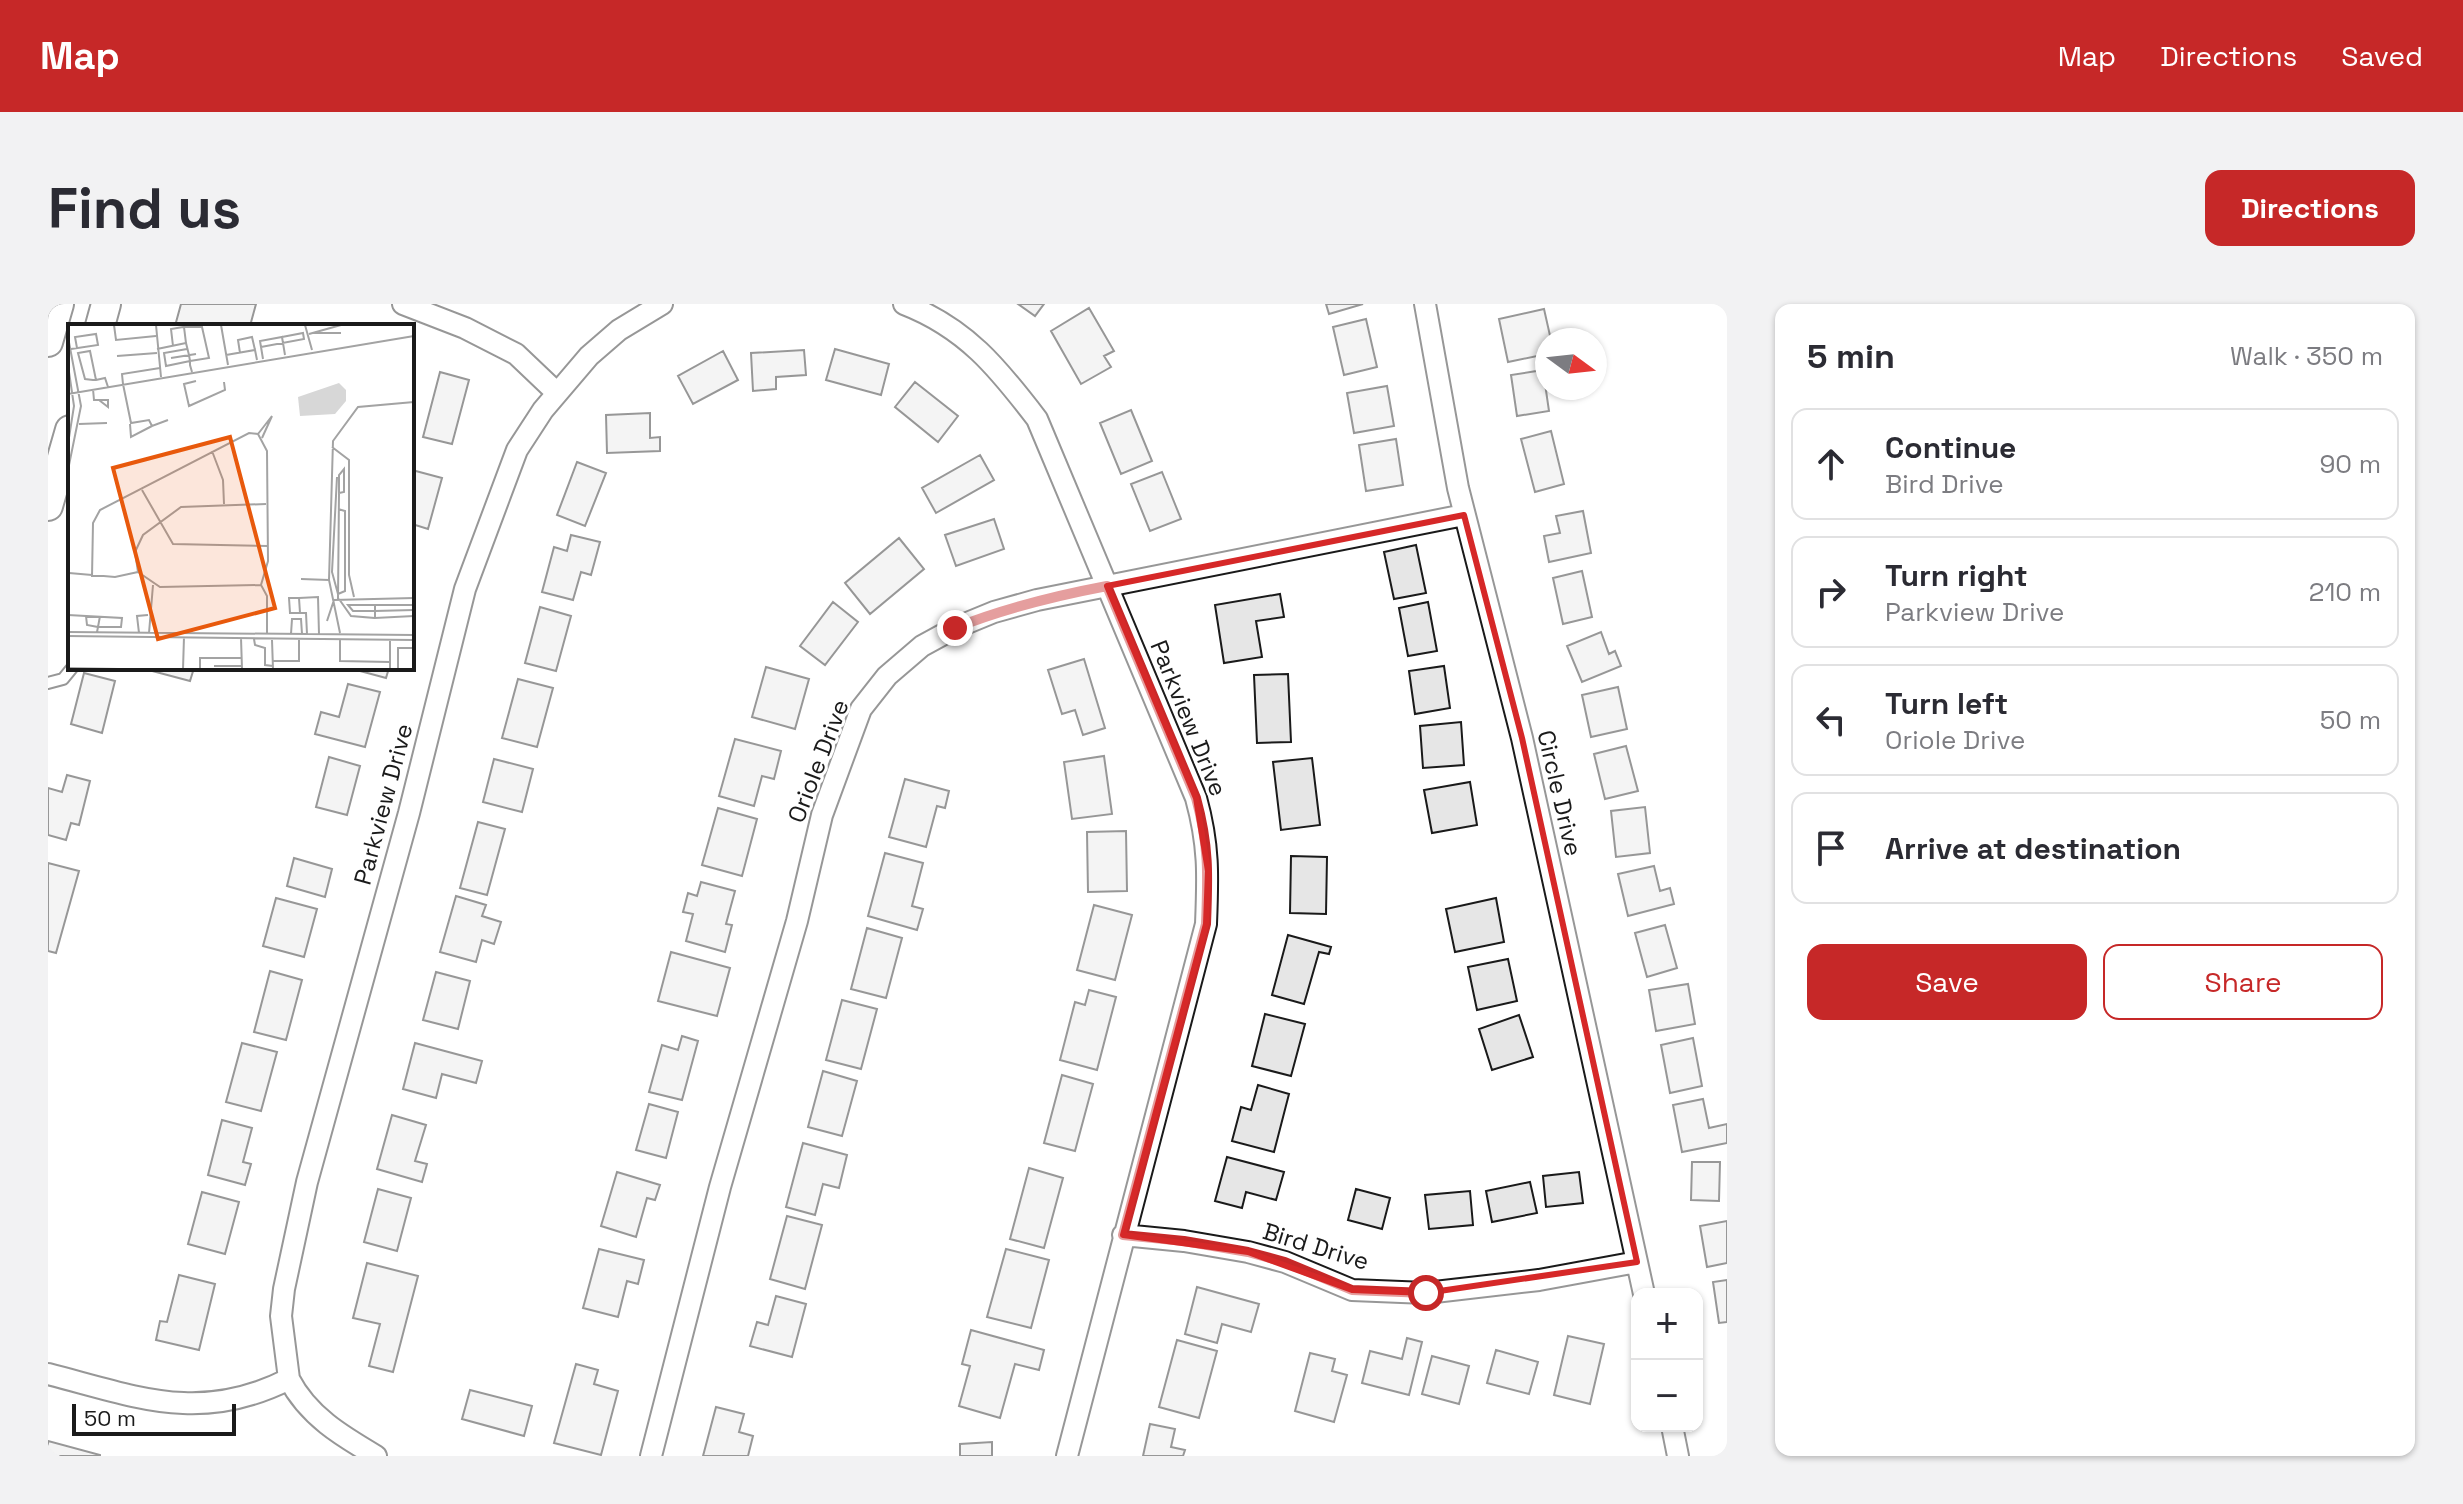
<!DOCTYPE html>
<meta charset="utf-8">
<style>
body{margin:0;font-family:"Space Grotesk",sans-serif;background:#f2f2f3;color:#2b2b33}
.controls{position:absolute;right:24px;bottom:24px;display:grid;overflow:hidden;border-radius:16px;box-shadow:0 2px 6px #0004}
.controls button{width:72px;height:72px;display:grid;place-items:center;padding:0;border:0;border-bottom:2px solid #e1e1e2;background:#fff;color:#2b2b33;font:40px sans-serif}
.compass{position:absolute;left:1487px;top:24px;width:72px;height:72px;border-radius:50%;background:#fff;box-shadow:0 2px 6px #0004;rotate:105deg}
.scale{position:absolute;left:24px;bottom:20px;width:164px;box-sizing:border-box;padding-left:8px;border:4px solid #1a1a1a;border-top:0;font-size:22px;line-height:28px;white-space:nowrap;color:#1a1a1a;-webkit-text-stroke:6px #fff;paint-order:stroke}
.stop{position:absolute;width:24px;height:24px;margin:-18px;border:6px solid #c62828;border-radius:50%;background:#fff}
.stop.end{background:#c62828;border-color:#fff;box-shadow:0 2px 8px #0008}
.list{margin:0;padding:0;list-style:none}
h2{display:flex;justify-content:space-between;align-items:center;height:104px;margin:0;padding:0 32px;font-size:34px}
h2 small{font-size:26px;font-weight:400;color:#7c7c81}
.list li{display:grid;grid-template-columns:52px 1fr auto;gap:24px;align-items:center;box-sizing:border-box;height:112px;margin:0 16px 16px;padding:0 16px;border:2px solid #e1e1e2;border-radius:16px}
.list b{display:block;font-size:30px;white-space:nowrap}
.list p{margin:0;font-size:26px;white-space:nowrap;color:#7c7c81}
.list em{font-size:26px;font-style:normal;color:#7c7c81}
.actions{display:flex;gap:16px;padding:24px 32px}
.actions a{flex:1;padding:18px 0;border:2px solid #c62828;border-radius:16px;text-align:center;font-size:28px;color:#c62828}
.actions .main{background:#c62828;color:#fff}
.icon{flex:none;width:44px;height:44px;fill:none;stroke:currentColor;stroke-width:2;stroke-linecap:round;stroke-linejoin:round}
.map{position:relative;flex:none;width:1679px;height:1152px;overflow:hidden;border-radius:16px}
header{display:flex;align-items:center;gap:48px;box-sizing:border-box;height:112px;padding:0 40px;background:#c62828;color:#fff}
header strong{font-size:38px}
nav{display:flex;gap:44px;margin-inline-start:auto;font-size:28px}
.intro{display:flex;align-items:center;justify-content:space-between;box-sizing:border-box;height:192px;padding:0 48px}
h1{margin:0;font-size:56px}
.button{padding:20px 36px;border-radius:16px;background:#c62828;color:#fff;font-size:28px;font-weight:700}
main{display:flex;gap:48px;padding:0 48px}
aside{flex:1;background:#fff;border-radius:16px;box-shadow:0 2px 6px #0004}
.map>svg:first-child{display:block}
.building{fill:#e6e6e6;stroke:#1a1a1a;stroke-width:2}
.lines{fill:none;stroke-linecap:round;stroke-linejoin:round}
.lane-casing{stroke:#1a1a1a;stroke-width:14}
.street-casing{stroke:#1a1a1a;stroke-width:24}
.secondary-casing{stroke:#1a1a1a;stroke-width:32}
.lane{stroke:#fff;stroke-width:10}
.street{stroke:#fff;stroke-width:20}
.secondary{stroke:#fff;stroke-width:28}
.route{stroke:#c62828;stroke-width:10}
.marked{fill:none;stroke:#d62828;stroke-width:6;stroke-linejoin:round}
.labels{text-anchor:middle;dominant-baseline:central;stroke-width:6;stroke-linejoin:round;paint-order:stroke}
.street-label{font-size:24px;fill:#1a1a1a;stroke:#fff}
.inset-road{fill:none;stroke:#a3a3a3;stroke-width:2}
.view{fill:#e8590c;fill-opacity:0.15;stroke:#e8590c;stroke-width:4}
.inset-edge{fill:none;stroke:#1a1a1a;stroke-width:4}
</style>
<header>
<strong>Map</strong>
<nav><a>Map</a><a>Directions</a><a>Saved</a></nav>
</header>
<div class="intro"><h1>Find us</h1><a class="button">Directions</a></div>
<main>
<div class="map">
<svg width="1679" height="1152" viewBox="0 0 1679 1152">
<rect width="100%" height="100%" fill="#fff"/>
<!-- building -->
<path class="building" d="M133 0H208L202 22H127Z
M970 0H996L987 12Z
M1278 0H1315L1281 10Z
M1041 4 1066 47 1056 52 1063 63 1033 80 1003 27Z
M1496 5 1503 36H1499V50L1460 58 1451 15Z
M1318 15 1329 63 1296 71 1285 23Z
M787 45 841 60 833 91 778 76Z
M756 46 758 71 728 73V85L705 87 703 49Z
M675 47 690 76 645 100 630 72Z
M1495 66 1501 107 1469 112 1463 71Z
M392 68 421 76 404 140 375 133Z
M867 78 910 112 890 138 847 103Z
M1339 82 1346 122 1306 129 1299 89Z
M1083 106 1104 157 1073 170 1052 119Z
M602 109V134L612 133V147L559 149 558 111Z
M1503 127 1516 180 1487 188 1473 135Z
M1348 135 1355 181 1318 187 1311 141Z
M932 151 946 176 888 209 874 184Z
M529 158 558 169 537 222 509 211Z
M364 166 394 174 380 225 364 220Z
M1114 168 1133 215 1102 227 1083 180Z
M1535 207 1543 249 1501 258 1496 232 1512 229 1508 212Z
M946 215 956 245 908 262 897 231Z
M523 231 552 238 543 271 533 268 525 296 494 288 506 243 519 247Z
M851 234 876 265 822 310 797 279Z
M1368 241 1378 289 1346 295 1336 248Z
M1534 267 1544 313 1515 320 1505 274Z
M1232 290 1236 313 1208 317 1214 353 1176 359 1167 301Z
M785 298 810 318 777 361 752 342Z
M1380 298 1389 347 1360 352 1351 304Z
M492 303 523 312 508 367 477 359Z
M1553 328 1561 350 1567 347 1573 362 1534 378 1519 342Z
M1036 355 1057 424 1035 431 1027 406 1014 410 1000 366Z
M1396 362 1402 404 1367 410 1361 367Z
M718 363 761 375 747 425 704 413Z
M93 364H146L142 377Z
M301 364H341L338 374Z
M36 369 67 377 54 429 23 420Z
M1240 370 1243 438 1209 439 1206 371Z
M470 375 505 384 489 443 454 434Z
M300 380 332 388 317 443 267 430 273 408 291 413Z
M1570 383 1579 425 1543 433 1534 391Z
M1413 418 1416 461 1375 464 1372 422Z
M687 435 733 447 726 475 714 472 706 502 671 492Z
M1578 442 1590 487 1557 495 1546 450Z
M1056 452 1064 510 1024 515 1016 458Z
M281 453 312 462 299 511 268 503Z
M1264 454 1272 521 1233 526 1225 458Z
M446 455 485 465 474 508 435 498Z
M19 471 42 477 31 521 23 519 18 536 0 531V484L14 488Z
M857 475 901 487 897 504 889 502 878 543 841 533Z
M1422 478 1429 521 1384 529 1376 486Z
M1597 503 1602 549 1568 553 1563 507Z
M670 504 709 515 694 572 654 561Z
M430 518 457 525 439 591 412 584Z
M1078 527 1079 587 1040 588 1039 528Z
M837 549 875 559 864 602 875 605 869 626 820 612Z
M1243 552 1279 553 1278 610 1242 609Z
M246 554 284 565 277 593 239 582Z
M0 559 31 567 8 649 0 647Z
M1606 562 1612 587 1622 584 1626 600 1580 612 1570 570Z
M653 578 687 587 678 620 684 621 677 648 638 637 645 610 635 608 640 589 649 592Z
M408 592 438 601 434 612 453 618 446 640 434 636 428 658 392 648Z
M228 594 269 605 256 653 215 642Z
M1448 594 1456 638 1407 648 1398 605Z
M1046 601 1084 611 1067 676 1029 666Z
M1617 621 1629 664 1599 673 1587 629Z
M819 624 854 634 838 694 803 685Z
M1240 631 1283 643 1281 650 1271 648 1256 700 1224 691Z
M623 648 682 664 669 712 610 697Z
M1460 655 1469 697 1429 706 1420 663Z
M222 667 254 676 238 736 206 728Z
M388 668 422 677 410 725 375 716Z
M1640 680 1647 720 1608 727 1601 686Z
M1041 686 1068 693 1049 766 1012 756 1027 698 1037 701Z
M794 696 829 705 813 765 778 756Z
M1217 710 1257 720 1243 772 1204 762Z
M1471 711 1485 753 1444 766 1431 725Z
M634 732 650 737 634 796 601 788 614 741 630 746Z
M1645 734 1654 782 1622 789 1613 741Z
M194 739 229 748 213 807 178 798Z
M367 739 434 757 428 779 394 770 388 794 355 785Z
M775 767 809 777 794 832 760 823Z
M1014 771 1045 780 1027 847 996 839Z
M1210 781 1241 790 1226 848 1184 837 1193 803 1203 806Z
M1655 795 1661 824 1679 820V839L1634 848 1625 801Z
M601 800 630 808 618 854 588 846Z
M344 811 378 821 367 857 379 860 374 878 329 865Z
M174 816 204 824 195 858 203 860 197 881 160 871Z
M755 839 799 851 791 884 775 880 767 911 738 903Z
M1179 853 1236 868 1228 896 1198 888 1194 904 1167 897Z
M1644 858H1672L1671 897 1643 896Z
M981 864 1015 874 996 944 962 935Z
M569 868 612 881 607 896 599 894 588 933 553 922Z
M1531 868 1535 899 1498 903 1495 872Z
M1482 878 1489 909 1444 918 1438 887Z
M330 885 363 894 349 947 316 938Z
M1308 885 1342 894 1334 925 1300 916Z
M1422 887 1425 921 1381 925 1377 891Z
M154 888 191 898 177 950 140 940Z
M739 912 774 921 757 985 722 975Z
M1679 917V959L1659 963 1652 922Z
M551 945 596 956 590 980 579 977 570 1013 535 1004Z
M958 945 1001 956 983 1024 939 1013Z
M319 959 370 972 345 1068 321 1062 332 1020 305 1014Z
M131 971 167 980 151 1046 108 1036 112 1017 119 1018Z
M1679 976V1018L1671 1019 1665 978Z
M1149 983 1211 1000 1203 1028 1174 1020 1169 1039 1137 1030Z
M728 992 758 1000 744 1053 702 1042 709 1018 720 1021Z
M923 1026 996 1046 991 1066 967 1060 952 1114 911 1102 922 1062 914 1060Z
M1520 1032 1556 1040 1542 1100 1506 1091Z
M1359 1034 1374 1038 1361 1091 1314 1079 1322 1047 1354 1055Z
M1129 1036 1169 1047 1151 1114 1111 1103Z
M1448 1046 1490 1058 1481 1090 1439 1079Z
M1262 1049 1287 1055 1284 1067 1299 1071 1286 1118 1247 1107Z
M1384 1052 1421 1062 1411 1100 1374 1090Z
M528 1060 550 1066 546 1080 570 1087 553 1151 506 1139Z
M422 1086 484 1102 476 1132 414 1115Z
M668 1103 696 1110 691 1128 705 1132 700 1152H655Z
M1102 1120 1127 1125 1123 1143 1137 1146 1135 1152H1095Z
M0 1137 52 1151V1152H0Z
M944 1138V1152H912V1140Z"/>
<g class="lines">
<!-- lane casing -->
<g class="lane-casing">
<path id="lane" d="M0 379 15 375 24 364"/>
</g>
<!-- street casing -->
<g class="street-casing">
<path id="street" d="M355 0 417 24 468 50 509 89
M856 0C918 24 950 64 989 115L1148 494C1161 541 1160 571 1158 620L1019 1152
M1377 0 1410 184 1474 434 1596 990
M1075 931 1136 937 1200 948 1237 958 1304 986 1378 989 1491 976 1589 958
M0 1070C90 1093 152 1120 241 1075 260 1112 294 1132 328 1152
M241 1075 233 1012 236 985 259 878 361 509 417 285 469 146 495 106 541 52 571 26 614 0
M1624 1122 1630 1152
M603 1152 672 883 749 617 774 511 813 405 839 372 874 342 907 324 946 308 989 296 1416 211"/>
</g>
<!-- secondary casing -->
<g class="secondary-casing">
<path id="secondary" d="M52 22 58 0
M0 38 11 0
M0 202 22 126"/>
</g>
<!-- lane -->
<use href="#lane" class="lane"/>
<!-- street -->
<use href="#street" class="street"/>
<!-- secondary -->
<use href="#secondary" class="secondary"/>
</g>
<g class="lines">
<!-- route -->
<path class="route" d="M907 324C957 304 1006 292 1059 282L1148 494C1161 541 1160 571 1158 620L1075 931 1136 937 1200 948 1237 958 1304 986 1378 989"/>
</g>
<!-- marked area -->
<path d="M0 0H1679V1152H0ZM1416 211 1474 434 1589 958 1378 989 1304 986 1200 948 1075 931 1158 620 1160 567 1148 494 1059 282Z" fill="#fff" fill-opacity=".55" fill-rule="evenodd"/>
<path class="marked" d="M1416 211 1474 434 1589 958 1378 989 1304 986 1200 948 1075 931 1158 620 1160 567 1148 494 1059 282Z"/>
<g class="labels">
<!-- street labels -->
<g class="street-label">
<text transform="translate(1141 414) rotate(68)">Parkview Drive</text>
<text transform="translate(770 457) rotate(-69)">Oriole Drive</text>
<text transform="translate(1512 489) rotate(77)">Circle Drive</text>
<text transform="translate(335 500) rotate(-75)">Parkview Drive</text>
<text transform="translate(1268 942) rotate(17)">Bird Drive</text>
</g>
</g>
<!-- overview -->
<g transform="translate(20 20)">
<rect width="346" height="346" fill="#fff"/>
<path d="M271 59 278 66V77L267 90 232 92 230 73Z" fill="#d7d7d7"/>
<path class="inset-road" d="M46 1 48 16 88 12M88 1 93 53M153 1 160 41M237 1 244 26M246 9H273M241 10 273 1M0 13 13 82 0 146M105 22 103 5 115 3M193 23 236 15 235 9 214 13M3 25 30 21 28 10 7 13 9 24M89 25 118 19M119 25 96 29 98 42 122 37 141 34 134 3H116L118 19 121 31 122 37V41L124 48M172 29 170 16 184 13 187 26M158 31 187 26 189 36M49 32 89 29M103 34 128 30M195 35 192 17 214 13 217 31M0 41 6 82 0 120M92 44 54 50 55 60 63 99 81 96 84 102 100 96M28 56 22 27 10 29 17 55 25 56H28L37 54 40 63M128 57 116 60 121 82 157 66 156 58M25 65 26 76H40V83L31 76M0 70 346 12M11 100 39 99M62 100 63 113 84 102M190 110 204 92 194 114M264 123 281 136V251L286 273M144 127 155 156 156 180M269 153 264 248 270 270M74 166 105 220 200 222M1 249 47 253 70 248M24 253 25 199 32 186 181 109 190 110 199 127 200 237 193 261 199 272V309M233 255 261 256M193 261 92 263 70 248 67 228 75 211 113 183 198 180M270 270 277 267V187L270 185M231 274 250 273 251 310M270 275 271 169V151L276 145V168L271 169M271 275 283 292 307 294M307 281V287H285L280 281H346M346 286 307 287V294L346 292M232 289 231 274H221L222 289H238L239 310M0 291 54 294 53 303H30L29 308M18 292 19 301 30 303 32 292M259 297 266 276 346 274M0 308 346 311M71 309 69 292 80 291M81 309 85 261M272 309 261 256 265 117 290 83 346 78M223 310 224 295H233L234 310M0 312 346 316M173 314 174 345M186 315 187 321 197 324V341L205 342M204 316 205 345M272 316V337L322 338M205 337H231V315M146 342H174M0 344 51 345M115 345 116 313M132 345V334H174M322 345V316M330 345V324H346"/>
<path class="view" d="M162 113 207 284 90 315 45 144Z"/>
<rect width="346" height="346" class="inset-edge"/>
</g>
</svg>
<div class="controls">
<button>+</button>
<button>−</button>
</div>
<svg class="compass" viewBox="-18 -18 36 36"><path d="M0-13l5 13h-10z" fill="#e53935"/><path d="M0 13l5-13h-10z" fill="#7c7c81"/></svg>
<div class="scale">50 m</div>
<div class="stop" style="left:1378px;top:989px"></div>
<div class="stop end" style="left:907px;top:324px"></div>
</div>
<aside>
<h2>5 min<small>Walk · 350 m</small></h2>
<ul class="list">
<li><svg class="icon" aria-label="ahead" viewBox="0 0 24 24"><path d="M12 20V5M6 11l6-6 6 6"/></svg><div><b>Continue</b><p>Bird Drive</p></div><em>90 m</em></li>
<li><svg class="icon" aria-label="right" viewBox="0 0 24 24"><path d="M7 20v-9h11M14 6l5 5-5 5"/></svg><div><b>Turn right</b><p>Parkview Drive</p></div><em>210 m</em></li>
<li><svg class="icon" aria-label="left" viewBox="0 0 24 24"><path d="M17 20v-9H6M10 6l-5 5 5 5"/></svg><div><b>Turn left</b><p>Oriole Drive</p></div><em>50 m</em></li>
<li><svg class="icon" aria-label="arrive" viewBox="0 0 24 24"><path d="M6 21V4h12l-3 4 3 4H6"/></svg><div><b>Arrive at destination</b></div></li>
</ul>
<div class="actions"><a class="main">Save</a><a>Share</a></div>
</aside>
</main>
